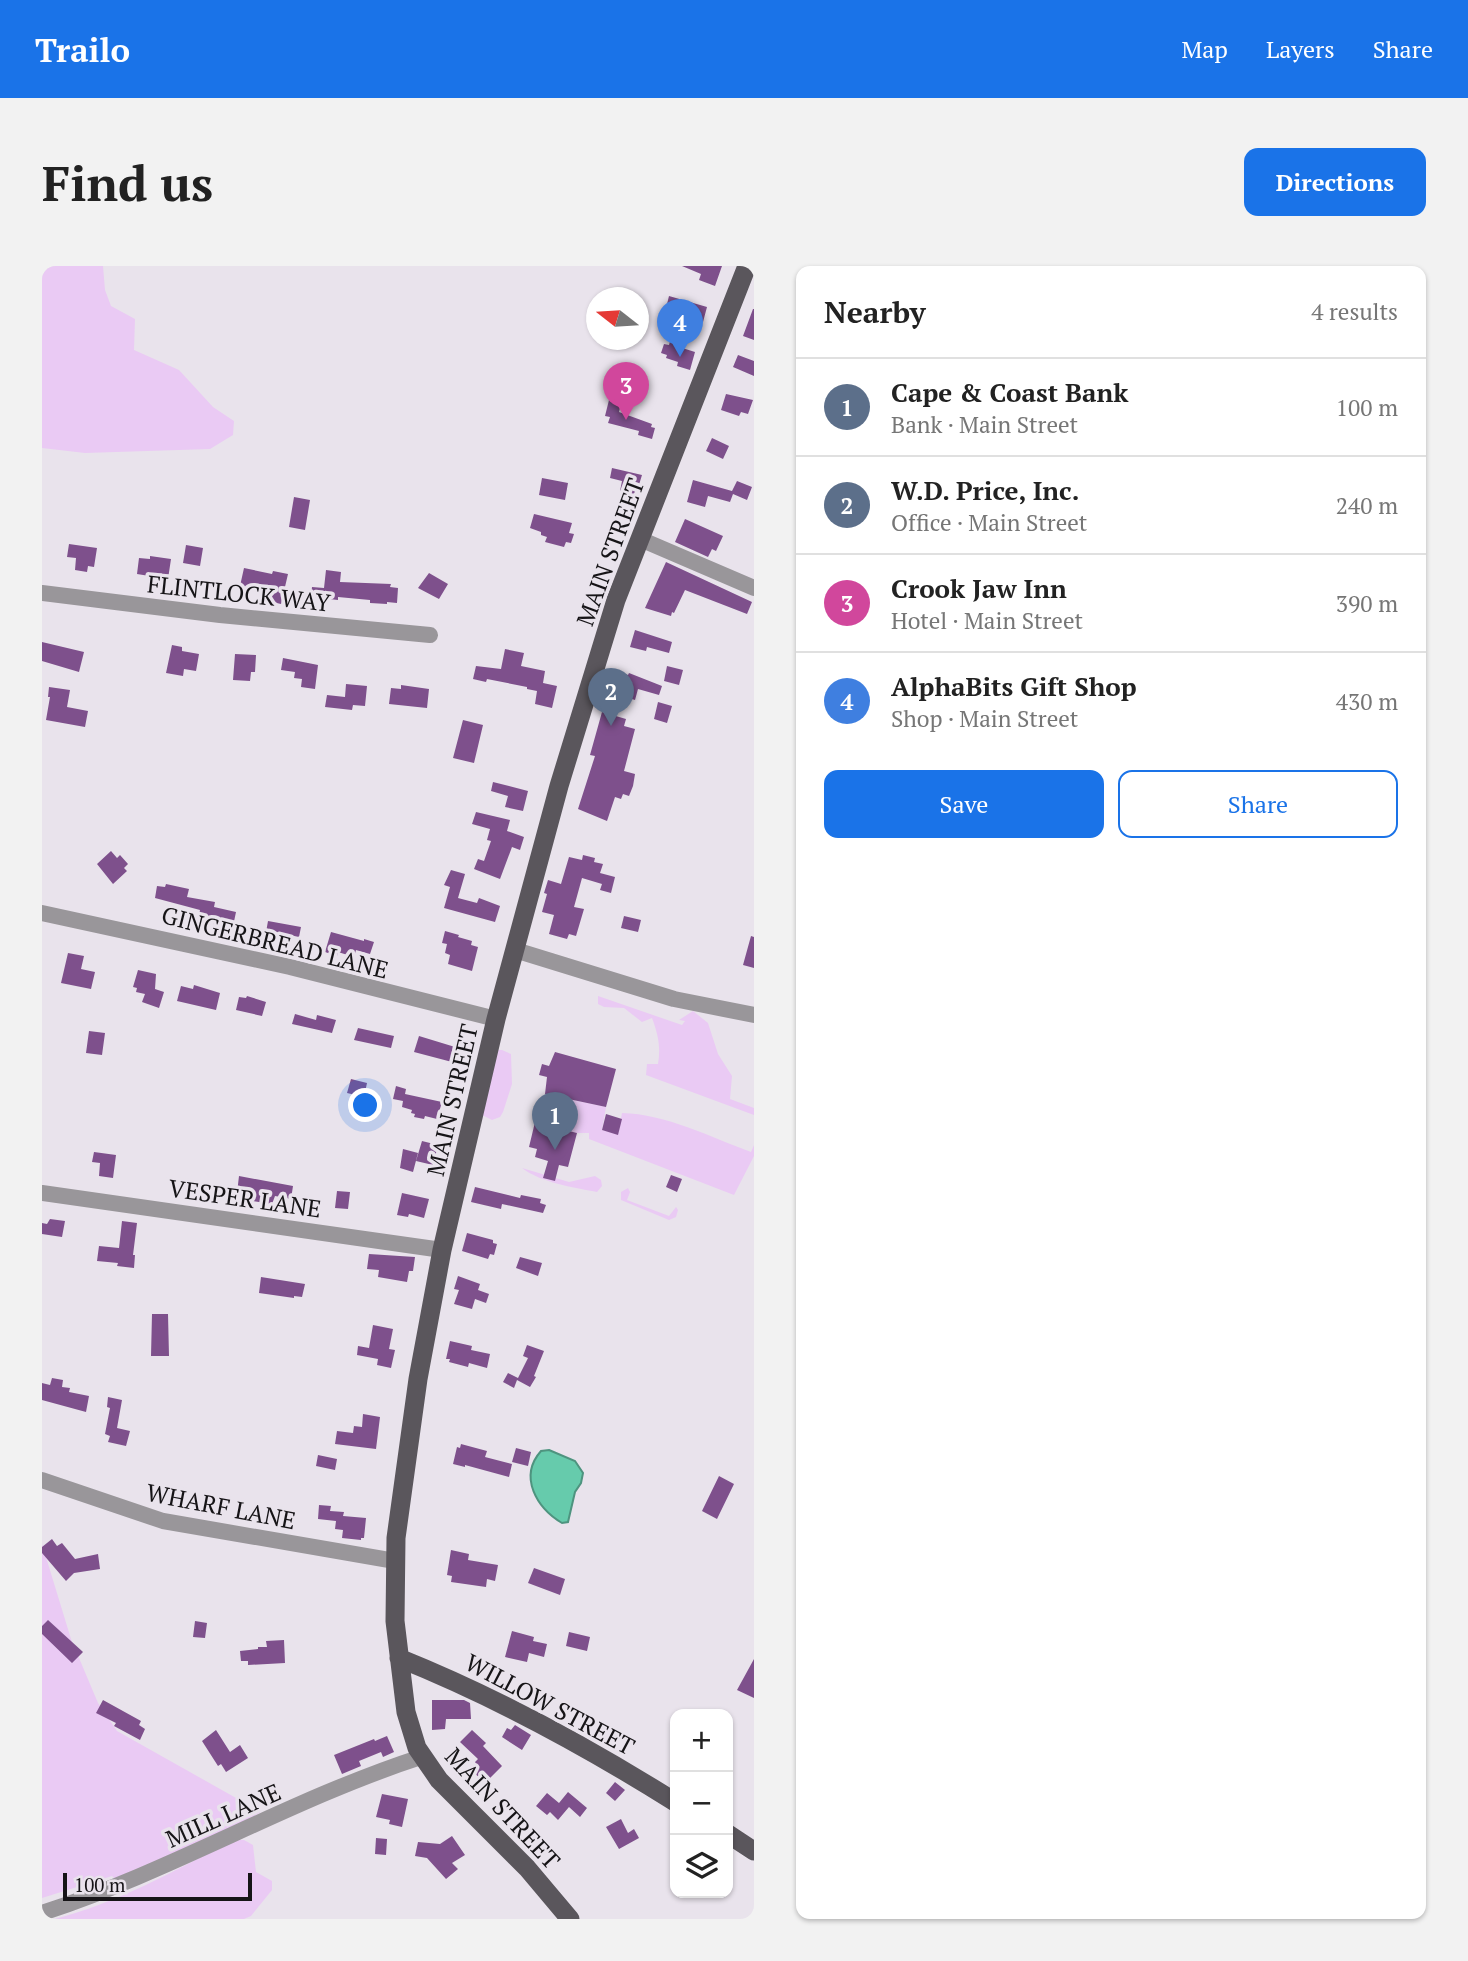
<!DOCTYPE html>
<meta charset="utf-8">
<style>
body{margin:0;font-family:"PT Serif",serif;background:#f2f2f2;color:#222}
.controls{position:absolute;right:21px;bottom:21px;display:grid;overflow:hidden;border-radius:14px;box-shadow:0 2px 5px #0004}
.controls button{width:63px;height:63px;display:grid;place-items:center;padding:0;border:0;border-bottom:2px solid #e0e0e0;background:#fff;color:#222;font:35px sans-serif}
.compass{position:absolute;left:544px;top:21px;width:63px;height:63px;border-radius:50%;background:#fff;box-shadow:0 2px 5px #0004;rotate:287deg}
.scale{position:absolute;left:21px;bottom:18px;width:189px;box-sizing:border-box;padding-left:7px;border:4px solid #161417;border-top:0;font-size:19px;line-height:24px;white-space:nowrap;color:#161417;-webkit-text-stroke:5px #e9e3ec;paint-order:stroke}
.you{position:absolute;left:324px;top:840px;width:24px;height:24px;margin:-18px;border:5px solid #fff;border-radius:50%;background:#1a73e8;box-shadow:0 0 0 10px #1a73e833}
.badge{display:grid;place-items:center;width:46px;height:46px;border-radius:50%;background:#1a73e8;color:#fff;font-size:23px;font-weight:700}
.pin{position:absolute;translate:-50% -58px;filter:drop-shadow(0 2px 4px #0008)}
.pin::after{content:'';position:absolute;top:37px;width:24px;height:21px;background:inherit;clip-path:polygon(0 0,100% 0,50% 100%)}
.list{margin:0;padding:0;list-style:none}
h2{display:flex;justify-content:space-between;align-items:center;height:91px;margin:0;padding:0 28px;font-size:30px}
h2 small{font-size:23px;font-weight:400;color:#767676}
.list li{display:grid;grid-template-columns:46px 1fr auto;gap:21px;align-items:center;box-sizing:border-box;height:98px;padding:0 28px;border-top:2px solid #e0e0e0}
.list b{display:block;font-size:26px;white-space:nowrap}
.list p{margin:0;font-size:23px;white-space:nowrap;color:#767676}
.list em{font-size:23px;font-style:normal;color:#767676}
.actions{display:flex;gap:14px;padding:21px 28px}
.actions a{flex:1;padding:16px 0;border:2px solid #1a73e8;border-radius:14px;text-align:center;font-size:24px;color:#1a73e8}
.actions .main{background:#1a73e8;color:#fff}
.icon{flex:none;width:38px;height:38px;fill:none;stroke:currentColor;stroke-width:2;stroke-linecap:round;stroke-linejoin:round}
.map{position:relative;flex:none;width:712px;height:1653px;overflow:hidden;border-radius:14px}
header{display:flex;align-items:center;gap:42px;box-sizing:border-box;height:98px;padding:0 35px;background:#1a73e8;color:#fff}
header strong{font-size:33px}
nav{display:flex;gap:38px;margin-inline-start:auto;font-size:24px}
.intro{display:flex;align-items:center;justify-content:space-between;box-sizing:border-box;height:168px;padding:0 42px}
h1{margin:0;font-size:49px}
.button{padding:18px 32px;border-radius:14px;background:#1a73e8;color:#fff;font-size:24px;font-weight:700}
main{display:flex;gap:42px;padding:0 42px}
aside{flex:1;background:#fff;border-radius:14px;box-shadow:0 2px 5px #0004}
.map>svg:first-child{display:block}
.green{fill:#eacaf4}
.water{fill:#66cbac;stroke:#4e947f;stroke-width:2}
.building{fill:#7e508c}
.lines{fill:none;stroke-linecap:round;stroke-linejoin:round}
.minor{stroke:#99969a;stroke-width:16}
.major{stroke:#5a565c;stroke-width:19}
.labels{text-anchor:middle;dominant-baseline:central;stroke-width:7;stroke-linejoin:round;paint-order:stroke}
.street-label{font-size:24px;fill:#161417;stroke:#e9e3ec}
</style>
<header>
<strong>Trailo</strong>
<nav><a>Map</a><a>Layers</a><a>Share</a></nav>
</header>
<div class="intro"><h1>Find us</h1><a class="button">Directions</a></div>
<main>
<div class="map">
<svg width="712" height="1653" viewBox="0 0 712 1653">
<rect width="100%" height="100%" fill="#e9e3ec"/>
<!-- green -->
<path class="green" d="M0 0H61L63 24 69 40 93 53 92 84 137 104 171 141 192 155 191 169 168 183 43 187 0 182Z
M556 730 640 759 643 755 637 754 651 745 666 757 676 788 690 810 688 833 712 842V849L604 809 605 798H616C619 781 616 768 610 752L600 756 582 742 562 741 556 738Z
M455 784H460L469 788 470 818 461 846 458 851 450 854 440 849Z
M503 828 564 841 560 864 576 868 580 847C624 848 668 871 709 886L712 879V890L692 929 547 873V867H535L515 862 516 857 494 852Z
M480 902 527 916 553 910 559 914 560 920 555 926C530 921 500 917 480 902Z
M586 922 588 926 585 934 627 950 634 941 636 944 634 951 627 954 579 934V926Z
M0 1278 29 1373 56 1437 75 1465 219 1546 155 1580 74 1614 70 1610 0 1632Z
M190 1574H202L211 1579 214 1606 230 1615V1624L209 1650 202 1653H13C74 1637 134 1605 190 1574Z"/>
<!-- water -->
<path class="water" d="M507 1184 533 1195 541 1207 539 1217 533 1226 526 1256 520 1257C495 1242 476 1211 499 1185Z"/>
<!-- building -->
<path class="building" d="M640 0H680L673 20 657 14 659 8Z
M627 30 665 41 661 56 624 42Z
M711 43H712V74L701 70Z
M632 61 641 65 637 81 653 86 648 104 635 100 636 96 624 92 625 89 619 87 622 78 627 79Z
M696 89 712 95V110L691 101Z
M684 128 711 134 706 148 699 146 697 150 679 144Z
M567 134 579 137 577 146 610 158 609 161 613 162 610 173 596 169 597 165 566 157 568 151 563 150Z
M670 172 687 180 681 193 664 185Z
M570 202 600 209 596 222H594L592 228 578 225 580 215 568 212Z
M500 212 526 217 523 234 497 229Z
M651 214 690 225 695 215 710 221 705 234 691 228 688 236 666 230 663 241 645 236Z
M252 231 268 234 263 264 247 261Z
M492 248 530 257 527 267 532 268 529 277 524 276 522 281 503 276 505 271 499 269V266L488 262Z
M643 253 681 270 674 285 670 283 666 291 633 276Z
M27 278 55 282 52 301 46 300 45 306 33 304 34 292 25 291Z
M144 279 161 282 158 300 141 297Z
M108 290 129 293 126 313 95 308 97 292 108 293Z
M624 296 710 336 705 348 643 324 632 347 630 346 629 350 603 342Z
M202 302 230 308 231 305 246 308 239 338 226 335 228 326 198 320Z
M284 304 299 306 298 316 349 318 348 321 356 322 355 337 345 336V338L328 337V334L296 331V334L269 331 270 321 282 322Z
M387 307 406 318 397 333 376 322Z
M593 364 630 376 627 387 605 381 604 385 588 381Z
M0 376 42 386 37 406 0 395Z
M130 379 140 381V385L157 388 154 405 142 403 141 410 124 407Z
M463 383 482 387 479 400 503 405 501 417 515 420 510 442 493 438 495 425 485 423V421L445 413 444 416 431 413 434 400 459 403Z
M193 388 214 389 213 406H209L208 415 191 414Z
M241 392 276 399 273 423 259 421 260 413 252 412 253 406 239 404Z
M625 400 641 404 637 419 622 415Z
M580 407 586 409 587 407 620 420 617 429 596 423 593 434 574 428Z
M304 418 325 420 323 440 311 439 310 444 283 441 285 429 303 431Z
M359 419 387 423 385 442 347 438 349 422 359 423Z
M7 421 28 424 25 441 46 445 43 461 4 454 8 431H6Z
M616 436 630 440 625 457 612 453Z
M560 446 584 453 582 460 593 463 582 505 593 508 591 520 587 530 581 528 579 533 573 531 565 555 536 543 553 490 548 489Z
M421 454 441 459 432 497 411 492Z
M451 516 486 525 481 545 463 541 466 530 449 525Z
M434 546 468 554 465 565 482 571 478 584 470 581 458 613 432 603 436 593 442 595 449 575 445 574 448 563 430 558Z
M69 585 75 592 78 589 86 598 82 602 85 605 71 618 55 598Z
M541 589 553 592 552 596 561 598 558 607 573 611 569 627 558 624 560 618 540 612 532 641 542 643 534 670 527 668 525 673 507 668 512 649 500 646 505 628 502 627 506 614 519 618 527 591 540 594Z
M409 604 423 608 416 632 435 637 437 632 458 640 453 656 402 642 408 621 402 619Z
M124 618 147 623 145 631 173 636 172 641 194 646 190 665 171 661 172 652 157 649 158 644 113 632 115 620 123 621Z
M582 650 599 654 596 666 579 662Z
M226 655 259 661 257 671 243 668 242 676 223 672Z
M403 665 417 669 416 671 430 675 429 679 436 681 430 705 406 698 408 689 403 687 405 678 400 677Z
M289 666 322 675V673L332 676 328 688 314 684 312 691 296 686 295 690 283 686Z
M709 670 712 671V702L701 699Z
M26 687 42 690 39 703 53 706 49 723 19 717Z
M96 704 114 708 113 723 122 726 117 742 100 736 103 728 94 726 95 722 91 721Z
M152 719 178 727 174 744 135 735 139 720 151 723Z
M205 730 224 736 220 750 194 744 197 731 204 732Z
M253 748 274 754 275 749 294 754 290 767 250 758Z
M316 762 352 770 349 782 312 774Z
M47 765 63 767 60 789 44 787Z
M377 770 413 781 410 796 372 786Z
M513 786 574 803 564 841 503 828 505 811 497 809 500 798 507 800Z
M309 813 325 817 322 831 305 827Z
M354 820 364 823 363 828 400 836 395 853 383 850 382 853 372 851 373 848 369 847 370 844 360 841 361 835 351 833Z
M564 848 580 853 576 869 560 864Z
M494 852 516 857 515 862 535 867 526 901 517 899 513 915 501 912 506 895 493 891 495 883 487 881Z
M380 875 396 879 391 899 374 895Z
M361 883 376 887 371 906 358 902Z
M52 886 74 889 71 912 57 910 58 897 50 896Z
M629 909 640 913 635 926 624 921Z
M197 910 251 920 249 933 233 930 230 938 210 935 209 929 195 927Z
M433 921 478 932 479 929 499 933 498 937 504 939 501 947 460 938 459 943 429 936Z
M295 925 308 926 306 943 293 942Z
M360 927 387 933 382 952 367 948 366 951 355 949Z
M8 953 23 955 20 971 0 968V957L5 958Z
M80 955 95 957 91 989H93L92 1002 75 1000 76 997 55 995 57 980 77 982Z
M425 967 451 974V977L455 978 452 989 448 988 446 993 420 985Z
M327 988 373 991 371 1005H367L365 1016 336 1011 337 1004 325 1003Z
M478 991 500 997 496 1010 474 1002Z
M416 1010 438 1018 436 1024 447 1028 444 1037 433 1033 430 1043 412 1038 417 1024 412 1023Z
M219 1011 263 1018 260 1031 252 1030V1032L217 1027Z
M110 1048H126L127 1090H109Z
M331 1059 351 1063 347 1083 353 1084 349 1102 335 1099 336 1093 315 1089 316 1080 327 1082Z
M408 1075 430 1080 429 1084 448 1088 445 1102 427 1097 426 1101 407 1096 408 1093H404Z
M485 1079 502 1085 492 1110 494 1111 488 1121 475 1114 472 1122 461 1116 466 1107 476 1112 486 1092 481 1090Z
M10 1112 21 1114 20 1121 28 1122 27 1126 47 1130 44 1146 0 1134V1117L8 1119Z
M66 1131 80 1134 75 1162 88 1165 84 1180 66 1176 68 1170 63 1168 68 1142 65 1141Z
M321 1148 338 1151 334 1183 293 1178 295 1165 311 1167 312 1160 320 1161Z
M419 1178 445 1185 443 1191 470 1198 467 1211 423 1199V1201L411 1198 415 1181 418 1182Z
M474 1182 489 1186 486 1200 470 1196Z
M276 1189 295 1193 293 1204 274 1200Z
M677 1210 692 1218 675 1253 660 1245Z
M277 1239 289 1240 288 1245 302 1246 301 1250 324 1252 322 1272H319V1274L300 1272 301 1264 293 1263 294 1255 276 1253Z
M10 1273 15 1280 20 1277 33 1293 56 1288 58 1303 32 1307 24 1315 0 1287V1281Z
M409 1284 427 1288 426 1294 456 1299 453 1315 445 1313 444 1321 409 1316 410 1310 405 1309Z
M492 1302 523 1313 518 1329 486 1317Z
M6 1354 41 1386 30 1397 0 1368V1360Z
M153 1355 165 1357 163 1372 151 1371Z
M470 1365 492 1371 491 1375 505 1378 502 1391 487 1387 485 1396 463 1391Z
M527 1366 548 1371 545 1385 524 1380Z
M242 1374 243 1397 206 1399V1395H199L198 1385 216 1383V1381H225L224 1375Z
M712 1393V1432L695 1424Z
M61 1434 99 1455 97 1459 103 1463 98 1474 72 1460 74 1457 54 1447Z
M390 1434H422L428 1437 429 1453H404L403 1463 390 1464Z
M473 1459 489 1469 480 1484 460 1471 465 1462 469 1464Z
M174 1464 188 1486 198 1479 206 1492 184 1506 179 1498 176 1500 160 1475Z
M430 1464 444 1477 441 1480 460 1500 448 1512 445 1510 440 1515 430 1504 435 1499 433 1496 436 1493 418 1476Z
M345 1470 352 1486 341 1491 339 1486 317 1495 319 1500 300 1508 292 1489 332 1473 333 1475Z
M573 1516 583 1524 573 1535 564 1527Z
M526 1526 545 1542 538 1551 527 1541 516 1554 508 1546 505 1549 494 1540 505 1527 517 1537Z
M340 1528 366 1533 360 1561 347 1558 348 1554 334 1551Z
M579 1553 586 1567 592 1563 597 1572 577 1583 564 1561Z
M410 1570 423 1589 410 1597 416 1603 404 1613 385 1592 373 1590 376 1576 398 1578Z
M334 1572 345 1573 344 1589 333 1588Z"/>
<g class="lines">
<!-- minor -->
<path class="minor" d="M598 273 712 322
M0 327 178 349 388 369
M0 647 248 701 454 753
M473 684 632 733 712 749
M0 927 400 984
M0 1214 121 1255 353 1295
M0 1647C130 1605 249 1533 379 1491"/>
<!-- major -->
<path class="major" d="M357 1392C454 1431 544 1480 633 1536
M686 1568 712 1585
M528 1653 485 1602 397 1514 375 1482 364 1446 353 1355 354 1272 376 1113 400 984 454 753 517 520 574 334 705 0"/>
</g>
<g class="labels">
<!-- street labels -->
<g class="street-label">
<text transform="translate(568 286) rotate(-70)">MAIN STREET</text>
<text transform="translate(197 327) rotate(6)">FLINTLOCK WAY</text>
<text transform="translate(233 676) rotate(14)">GINGERBREAD LANE</text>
<text transform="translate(410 834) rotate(-77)">MAIN STREET</text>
<text transform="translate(203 932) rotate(8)">VESPER LANE</text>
<text transform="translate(179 1240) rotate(11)">WHARF LANE</text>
<text transform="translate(508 1438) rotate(28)">WILLOW STREET</text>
<text transform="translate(461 1542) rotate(47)">MAIN STREET</text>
<text transform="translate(181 1549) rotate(-24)">MILL LANE</text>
</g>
</g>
</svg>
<div class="controls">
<button>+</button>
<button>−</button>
<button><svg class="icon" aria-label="layers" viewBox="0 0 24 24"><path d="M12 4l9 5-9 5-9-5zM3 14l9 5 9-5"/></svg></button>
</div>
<svg class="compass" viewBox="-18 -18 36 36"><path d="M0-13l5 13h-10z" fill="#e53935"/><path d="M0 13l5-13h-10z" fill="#767676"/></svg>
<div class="scale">100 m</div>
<div class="you"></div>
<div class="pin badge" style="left:513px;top:884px;background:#5c6f8a">1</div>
<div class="pin badge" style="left:569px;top:460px;background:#5c6f8a">2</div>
<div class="pin badge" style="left:584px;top:154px;background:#d1479c">3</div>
<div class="pin badge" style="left:638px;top:91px;background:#3f7fe0">4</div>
</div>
<aside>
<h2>Nearby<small>4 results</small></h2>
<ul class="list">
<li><span class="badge" style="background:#5c6f8a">1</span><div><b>Cape &amp; Coast Bank</b><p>Bank · Main Street</p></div><em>100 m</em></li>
<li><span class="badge" style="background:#5c6f8a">2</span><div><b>W.D. Price, Inc.</b><p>Office · Main Street</p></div><em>240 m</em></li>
<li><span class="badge" style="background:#d1479c">3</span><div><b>Crook Jaw Inn</b><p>Hotel · Main Street</p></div><em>390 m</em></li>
<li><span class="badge" style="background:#3f7fe0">4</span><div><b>AlphaBits Gift Shop</b><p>Shop · Main Street</p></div><em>430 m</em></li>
</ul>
<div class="actions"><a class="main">Save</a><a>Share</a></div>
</aside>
</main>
